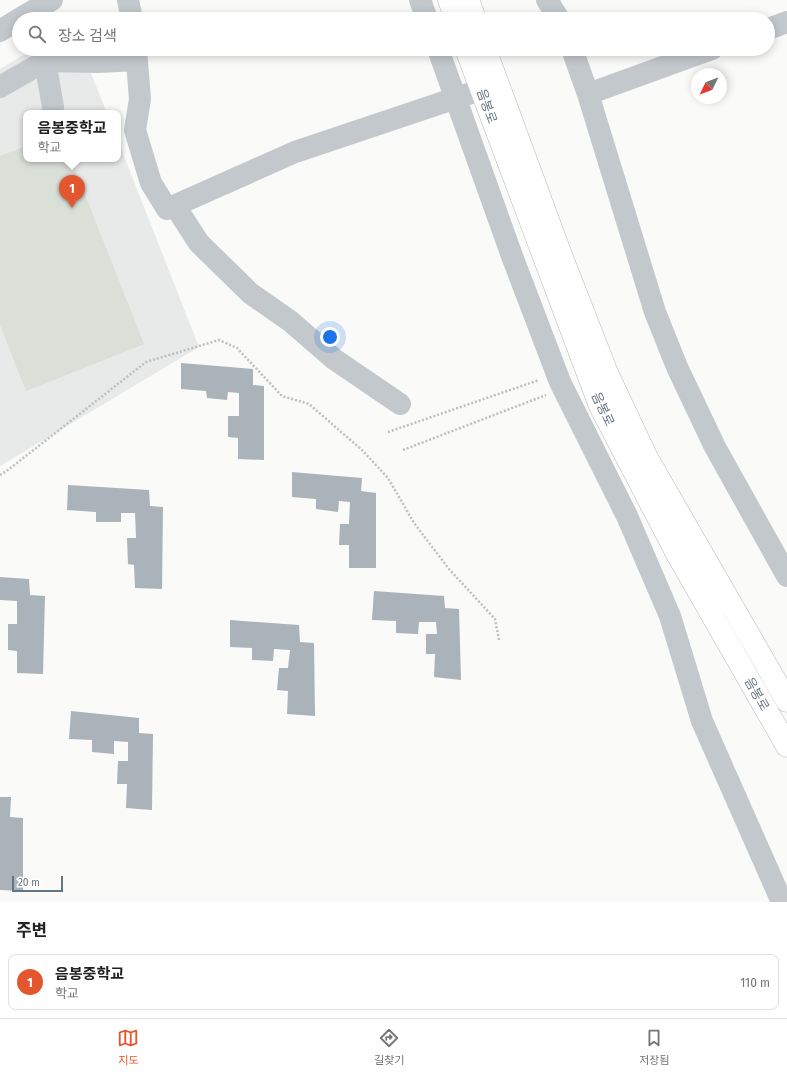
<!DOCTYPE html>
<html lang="ko">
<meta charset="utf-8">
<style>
body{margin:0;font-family:"Fira Sans Condensed","Noto Sans KR",sans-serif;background:#f6f6f6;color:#222}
.compass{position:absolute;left:691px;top:68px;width:36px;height:36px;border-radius:50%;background:#fff;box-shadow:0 2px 10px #0003;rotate:227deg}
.scale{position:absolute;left:12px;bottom:10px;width:51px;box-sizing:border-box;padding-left:4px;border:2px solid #657683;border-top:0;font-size:11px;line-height:14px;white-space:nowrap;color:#657683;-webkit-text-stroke:3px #fff;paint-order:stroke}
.you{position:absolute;left:330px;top:337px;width:14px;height:14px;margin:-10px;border:3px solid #fff;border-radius:50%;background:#1a73e8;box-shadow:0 0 0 6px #1a73e833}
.badge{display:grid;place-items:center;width:26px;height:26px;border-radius:50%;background:#e4572e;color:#fff;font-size:13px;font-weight:700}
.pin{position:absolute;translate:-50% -33px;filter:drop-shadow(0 1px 2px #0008)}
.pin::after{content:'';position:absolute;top:21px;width:14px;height:12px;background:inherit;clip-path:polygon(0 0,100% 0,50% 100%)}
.popup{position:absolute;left:23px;top:110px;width:98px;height:52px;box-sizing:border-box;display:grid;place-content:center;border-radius:8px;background:#fff;filter:drop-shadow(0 1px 3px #0005);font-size:13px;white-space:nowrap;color:#767676}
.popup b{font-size:15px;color:#222}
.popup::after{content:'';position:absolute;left:50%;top:100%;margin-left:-8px;border:8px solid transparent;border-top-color:#fff}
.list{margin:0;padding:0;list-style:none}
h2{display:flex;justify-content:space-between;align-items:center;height:52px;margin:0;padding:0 16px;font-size:17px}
h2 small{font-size:13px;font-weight:400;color:#767676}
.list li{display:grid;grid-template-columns:26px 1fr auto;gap:12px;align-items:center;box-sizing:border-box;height:56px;margin:0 8px 8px;padding:0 8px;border:1px solid #e0e0e0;border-radius:8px}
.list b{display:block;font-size:15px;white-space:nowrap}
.list p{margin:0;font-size:13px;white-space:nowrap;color:#767676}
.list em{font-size:13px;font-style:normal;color:#767676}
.icon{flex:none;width:22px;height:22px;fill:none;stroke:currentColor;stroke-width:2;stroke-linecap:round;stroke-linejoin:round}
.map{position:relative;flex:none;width:787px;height:902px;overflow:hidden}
.search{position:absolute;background:#fff;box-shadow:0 2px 10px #0003;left:12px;right:12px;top:12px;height:44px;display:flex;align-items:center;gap:10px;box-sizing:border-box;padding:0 14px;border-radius:22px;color:#767676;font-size:15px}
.sheet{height:116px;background:#fff}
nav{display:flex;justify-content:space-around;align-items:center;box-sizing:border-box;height:56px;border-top:1px solid #e0e0e0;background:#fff;font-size:11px;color:#767676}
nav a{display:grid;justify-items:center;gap:2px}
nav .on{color:#e4572e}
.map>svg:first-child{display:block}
.built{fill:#e8e9e9}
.green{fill:#dadfd7}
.building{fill:#aab3b9}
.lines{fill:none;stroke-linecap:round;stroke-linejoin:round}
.major-casing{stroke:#b5babe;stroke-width:23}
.path{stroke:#bbbfc2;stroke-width:2.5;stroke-dasharray:2 2;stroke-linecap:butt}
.minor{stroke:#c3c8cc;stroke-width:22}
.major{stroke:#fff;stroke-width:22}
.labels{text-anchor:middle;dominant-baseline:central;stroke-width:4;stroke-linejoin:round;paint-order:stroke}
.street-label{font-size:13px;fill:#657683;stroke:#fff}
</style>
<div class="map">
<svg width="787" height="902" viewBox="0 0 787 902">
<rect width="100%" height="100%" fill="#fafaf8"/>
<!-- built -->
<path class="built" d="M33 49H81L107 113H26V159H118V141L199 347 0 466V69Z"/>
<!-- green -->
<path class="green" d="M26 146V159H71L144 344 26 391 0 325V156Z"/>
<!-- building -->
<path class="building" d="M181 363 253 369V385L264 386V460L238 459V438L228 437V416H239V393L228 392 227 400 207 398 206 391 181 389Z
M292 472 362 478 361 491 376 493V568H349V545H339L340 524H349L350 502 339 501 338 512 316 509V499L292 497Z
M68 485 149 490 150 506 163 507 162 589 135 588 134 565 128 564 127 538H136L135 513H121V522H96V512L67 510Z
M0 577 29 579 30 595 45 596 43 674 17 673V651L8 650V624H17V601L0 600Z
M374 591 444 596 445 608 459 609 461 680 434 677 435 654H426V634H437L436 622H419L418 634 396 633V621L372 620Z
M230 620 299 625 300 642 314 643 315 716 287 714 288 691 277 690 279 668H288L290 650 274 649 273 661 252 660V648L230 647Z
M71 711 139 718V733L153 734 152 810 126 808 127 784H117L118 761H128V742L114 741V754L92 752V740L69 739Z
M0 797H11L10 817 23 818V891L0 890Z"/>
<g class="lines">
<!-- major casing -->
<g class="major-casing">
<path id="major" d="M449 0 456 19
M468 0 475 19
M466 49 600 406 676 552 787 746
M485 49 561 255 607 373 647 458 787 701"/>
</g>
<!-- path -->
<path class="path" d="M388 432 539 380
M403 450 546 395
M0 475 8 470 146 362 219 340 237 348 282 396 309 404 362 450 388 478 414 523 449 569 495 619 499 640"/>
<!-- minor -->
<path class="minor" d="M128 0 132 19
M420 0 427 19
M547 0 559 19
M19 19 52 0
M768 29 787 22
M0 31 19 19
M136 49 140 99 135 130 151 183 167 209 295 152 468 94
M438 49 512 256 560 382 627 516 670 616 702 721 782 902
M572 49 588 94 655 312 677 367 715 447 787 576
M45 61 53 107
M0 87 45 61 99 62 137 60
M588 94 712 49
M175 206 199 243 250 293 290 321 334 359 400 404"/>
<!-- major -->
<use href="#major" class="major"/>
</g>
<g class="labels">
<!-- street labels -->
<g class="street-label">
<text transform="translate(487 106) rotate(70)">음봉로</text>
<text transform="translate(603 409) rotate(65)">음봉로</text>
<text transform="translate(757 694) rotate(60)">음봉로</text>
</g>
</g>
</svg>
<svg class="compass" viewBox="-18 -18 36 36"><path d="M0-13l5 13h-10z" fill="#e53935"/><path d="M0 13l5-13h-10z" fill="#767676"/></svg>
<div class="scale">20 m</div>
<div class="you"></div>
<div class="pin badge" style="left:72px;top:208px">1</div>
<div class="popup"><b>음봉중학교</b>학교</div>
<div class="search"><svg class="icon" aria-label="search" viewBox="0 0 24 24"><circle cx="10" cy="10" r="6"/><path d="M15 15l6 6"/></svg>장소 검색</div>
</div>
<section class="sheet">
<h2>주변<small></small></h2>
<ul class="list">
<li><span class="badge">1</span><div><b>음봉중학교</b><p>학교</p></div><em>110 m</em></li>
</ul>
</section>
<nav>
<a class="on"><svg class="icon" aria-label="map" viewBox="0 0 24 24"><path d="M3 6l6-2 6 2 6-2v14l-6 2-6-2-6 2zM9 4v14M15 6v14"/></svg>지도</a>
<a><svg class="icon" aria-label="directions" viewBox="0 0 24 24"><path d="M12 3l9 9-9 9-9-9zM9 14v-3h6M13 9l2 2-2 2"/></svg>길찾기</a>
<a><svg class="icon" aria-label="saved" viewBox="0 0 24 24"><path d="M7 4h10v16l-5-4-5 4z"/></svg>저장됨</a>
</nav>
